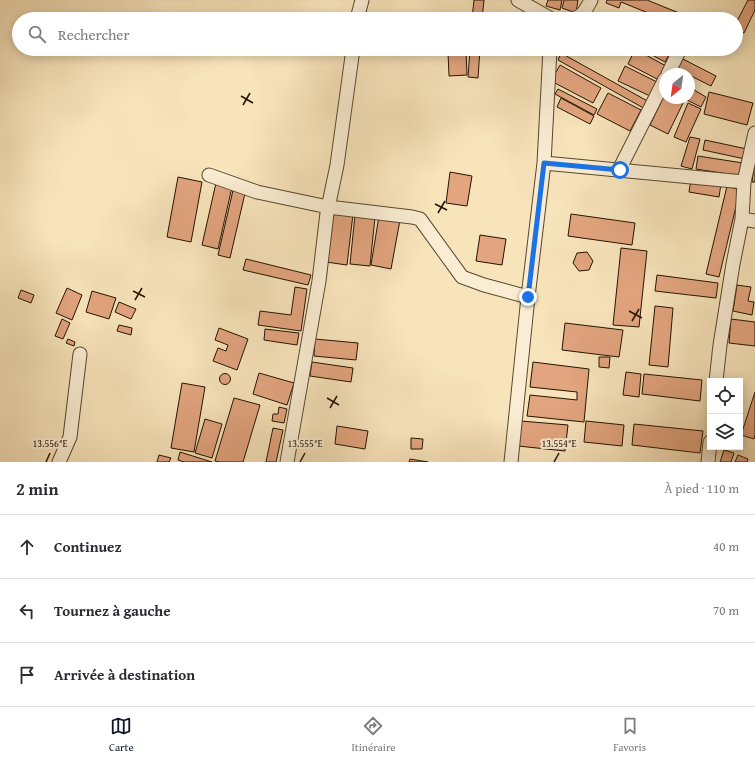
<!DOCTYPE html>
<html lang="fr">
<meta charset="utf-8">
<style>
body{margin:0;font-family:"Gentium Book Plus",serif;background:#f7f7f7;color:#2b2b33}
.controls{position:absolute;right:12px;bottom:12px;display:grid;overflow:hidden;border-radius:0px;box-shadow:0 2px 10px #0003}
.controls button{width:36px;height:36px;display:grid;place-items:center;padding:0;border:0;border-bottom:1px solid #e1e1e2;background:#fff;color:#2b2b33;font:20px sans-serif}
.compass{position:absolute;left:659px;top:68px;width:36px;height:36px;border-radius:50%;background:#fff;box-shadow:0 2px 10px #0003;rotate:209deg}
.stop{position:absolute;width:12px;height:12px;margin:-9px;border:3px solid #1a73e8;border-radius:50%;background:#fff}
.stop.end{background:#1a73e8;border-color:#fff;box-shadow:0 1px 4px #0008}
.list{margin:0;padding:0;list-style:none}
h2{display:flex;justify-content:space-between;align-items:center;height:52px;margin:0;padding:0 16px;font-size:17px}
h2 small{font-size:13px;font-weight:400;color:#7c7c81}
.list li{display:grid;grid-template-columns:26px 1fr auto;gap:12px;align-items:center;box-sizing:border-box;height:64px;padding:0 16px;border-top:1px solid #e1e1e2}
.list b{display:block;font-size:15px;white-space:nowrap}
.list em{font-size:13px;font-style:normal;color:#7c7c81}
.icon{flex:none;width:22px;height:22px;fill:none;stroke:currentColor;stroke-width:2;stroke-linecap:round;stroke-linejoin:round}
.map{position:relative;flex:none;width:755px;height:462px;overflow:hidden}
.search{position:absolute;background:#fff;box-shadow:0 2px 10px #0003;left:12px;right:12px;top:12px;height:44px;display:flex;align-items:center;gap:10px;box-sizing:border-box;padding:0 14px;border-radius:22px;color:#7c7c81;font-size:15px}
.sheet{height:244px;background:#fff}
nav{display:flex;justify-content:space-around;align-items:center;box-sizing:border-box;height:56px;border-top:1px solid #e1e1e2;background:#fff;font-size:11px;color:#7c7c81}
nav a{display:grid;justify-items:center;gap:2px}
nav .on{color:#111827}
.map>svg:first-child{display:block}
.building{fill:#e3a57f;stroke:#231300}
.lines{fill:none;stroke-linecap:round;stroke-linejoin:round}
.minor-casing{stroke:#58472f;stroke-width:15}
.minor{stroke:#faedd3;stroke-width:13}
.route{stroke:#1a73e8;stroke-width:5}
.ticks{fill:none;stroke:#231300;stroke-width:1.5}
.ticks-label{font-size:10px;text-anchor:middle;fill:#231300;stroke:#faedd3;stroke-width:4;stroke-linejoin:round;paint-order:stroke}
</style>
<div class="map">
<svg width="755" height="462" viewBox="0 0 755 462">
<rect width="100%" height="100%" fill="#f8e4bb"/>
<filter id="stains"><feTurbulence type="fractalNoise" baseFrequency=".005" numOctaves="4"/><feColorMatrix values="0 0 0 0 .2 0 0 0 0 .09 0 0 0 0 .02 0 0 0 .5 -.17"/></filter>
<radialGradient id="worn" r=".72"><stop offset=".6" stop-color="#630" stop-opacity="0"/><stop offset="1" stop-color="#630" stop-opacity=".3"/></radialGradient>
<!-- building -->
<path class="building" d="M474 0H484L482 19H472Z
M548 0H562L560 10 546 6Z
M564 0H578L576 13 562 8Z
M607 0H647L684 15 683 19H663L621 2 619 8 606 3Z
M748 0H755V10L744 33 736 29V23Z
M470 49H480L478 78 468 77Z
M635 49 666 66 659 80 628 64Z
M641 49H672L665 62Z
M466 51 467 75 449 76 448 52Z
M561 53 651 103 647 110 558 60Z
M679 57 716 76 711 86 673 67Z
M560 65 601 88 593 103 551 81Z
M625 66 657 82 650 96 618 81Z
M689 87 706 97 701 107 683 98H689Z
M558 89 597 109 594 115 555 94Z
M709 92 753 103 747 125 704 114Z
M608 93 641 110 630 131 597 114Z
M665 94V98H678L684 101 668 134 650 125Z
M561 98 594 116 590 124 557 107Z
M688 103 701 109 686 142 674 137Z
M690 137 700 139 692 169 681 166Z
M705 140 747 149 745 159 703 150Z
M698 156 743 163 741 176 696 169Z
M754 166H755V182H752Z
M450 172 472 176 467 206 446 203Z
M178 177 202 182 191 242 167 237Z
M691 179 721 184 719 197 689 192Z
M216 183 232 187 218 249 202 245Z
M234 186 246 189 230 258 218 255Z
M727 186 740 190 719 277 706 274Z
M332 211 353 214 347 265 326 262Z
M571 214 635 223 632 245 568 236Z
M355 215 375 217 370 266 350 264Z
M379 216 400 220 391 269 371 265Z
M480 235 506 239 502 265 476 261Z
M621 248 647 251 639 327 613 325Z
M587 252 593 261 589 270 579 271 573 263 577 253Z
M246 259 311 275 308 285 243 270Z
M657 275 718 283 716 298 655 291Z
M737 285 751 287 748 301 754 302 752 315 733 311Z
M295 287 307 289 301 331 258 325 260 311 291 315Z
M67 288 82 295 72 320 56 313Z
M21 290 34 295 31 303 18 298Z
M92 291 116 298 109 319 86 312Z
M119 302 136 309 131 319 115 312Z
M655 306 673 308 668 367 649 365Z
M62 319 70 323 63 339 55 336Z
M731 319 755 322V346L729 343Z
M565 323 623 330 619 357 562 350Z
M119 325 132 328 131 335 117 331Z
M219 328 248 339 237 370 213 361 218 348 226 351 228 345 215 340Z
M265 329 299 333 297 345 264 340Z
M68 339 75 342 74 346 66 343Z
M315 339 358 343 356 360 314 356Z
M599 357H610L609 368 599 367Z
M312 362 353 368 351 382 310 376Z
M533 362 589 369 584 422 527 416 530 395 577 400V392L530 387Z
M626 372 641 374 639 397 623 395Z
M259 373 294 383 287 405 253 394Z
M219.5 379a5.5 5.5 0 1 1 11 0a5.5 5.5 0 1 1-11 0Z
M644 374 702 380 700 401 642 394Z
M182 383 205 387 194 452 171 448Z
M755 392V435L754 439 741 435Z
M234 398 260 405 243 462H220L215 461Z
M279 407 287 409 284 423 272 421 273 414H278Z
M205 419 222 424 212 458 195 453Z
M521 421 568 425 565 451 518 446Z
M586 421 624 425 622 446 584 442Z
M634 424 703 431 700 453 632 445Z
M337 426 368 431 365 449 335 444Z
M273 428 283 430 276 462H266Z
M411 438 423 439 422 449H411Z
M724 450 734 453 731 462H720Z
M180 452 212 462H184L178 460Z
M159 455 171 458 169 462H157Z
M738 455 748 459 747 462H735Z
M410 459 428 462H409Z"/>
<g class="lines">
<!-- minor casing -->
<g class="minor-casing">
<path id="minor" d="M518 0 551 19
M357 19 362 0
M572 19C583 17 586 9 591 0
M668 74 680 49
M544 163 744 182
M619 170 665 79
M209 175 257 192 328 207 412 217 420 219 462 277 484 285 528 297
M742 219 755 221
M716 381 720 345 733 264 742 219 744 182 755 133
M59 462 70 437 80 354
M287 462 319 281 327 213 337 165 353 49
M511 462 528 297 544 163 550 49
M708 462 710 442"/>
</g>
<!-- minor -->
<use href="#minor" class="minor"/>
</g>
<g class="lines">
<!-- route -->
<path class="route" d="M528 297 544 163 620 170"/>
</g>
<!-- ticks -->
<path class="ticks" d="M241 96 253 103M243 105 250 93M435 204 447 210M438 213 445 201M133 291 145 297M135 300 142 288M629 311 642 318M632 321 639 309M327 398 339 405M330 408 337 396M46 462 50 453M300 462 305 453M554 462 559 453"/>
<g class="ticks-label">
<text x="50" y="447">13.556°E</text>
<text x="305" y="447">13.555°E</text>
<text x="559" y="447">13.554°E</text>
</g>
<rect width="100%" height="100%" filter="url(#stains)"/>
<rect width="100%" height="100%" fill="url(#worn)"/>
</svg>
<div class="controls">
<button><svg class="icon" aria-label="locate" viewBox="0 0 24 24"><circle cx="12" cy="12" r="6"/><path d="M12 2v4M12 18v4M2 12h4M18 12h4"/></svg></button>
<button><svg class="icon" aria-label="layers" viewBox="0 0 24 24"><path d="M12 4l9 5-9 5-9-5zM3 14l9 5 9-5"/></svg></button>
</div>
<svg class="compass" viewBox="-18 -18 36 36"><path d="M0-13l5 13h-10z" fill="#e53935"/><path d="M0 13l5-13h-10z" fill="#7c7c81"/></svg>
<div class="stop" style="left:620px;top:170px"></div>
<div class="stop end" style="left:528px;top:297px"></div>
<div class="search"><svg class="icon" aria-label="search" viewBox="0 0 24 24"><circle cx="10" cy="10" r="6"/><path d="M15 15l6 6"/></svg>Rechercher</div>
</div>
<section class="sheet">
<h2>2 min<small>À pied · 110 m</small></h2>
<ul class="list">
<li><svg class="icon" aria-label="ahead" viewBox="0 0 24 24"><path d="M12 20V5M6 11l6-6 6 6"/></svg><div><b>Continuez</b></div><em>40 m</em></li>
<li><svg class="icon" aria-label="left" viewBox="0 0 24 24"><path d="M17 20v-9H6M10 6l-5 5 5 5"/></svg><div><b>Tournez à gauche</b></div><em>70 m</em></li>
<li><svg class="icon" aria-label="arrive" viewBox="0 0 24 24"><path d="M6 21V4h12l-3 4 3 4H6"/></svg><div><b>Arrivée à destination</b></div></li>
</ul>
</section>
<nav>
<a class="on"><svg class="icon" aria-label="map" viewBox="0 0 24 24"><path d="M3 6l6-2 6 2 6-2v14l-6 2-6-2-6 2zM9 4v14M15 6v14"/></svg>Carte</a>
<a><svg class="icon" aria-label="directions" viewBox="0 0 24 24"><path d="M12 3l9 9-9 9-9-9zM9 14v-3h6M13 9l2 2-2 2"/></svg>Itinéraire</a>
<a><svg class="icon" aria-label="saved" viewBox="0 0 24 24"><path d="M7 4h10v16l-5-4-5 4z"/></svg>Favoris</a>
</nav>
